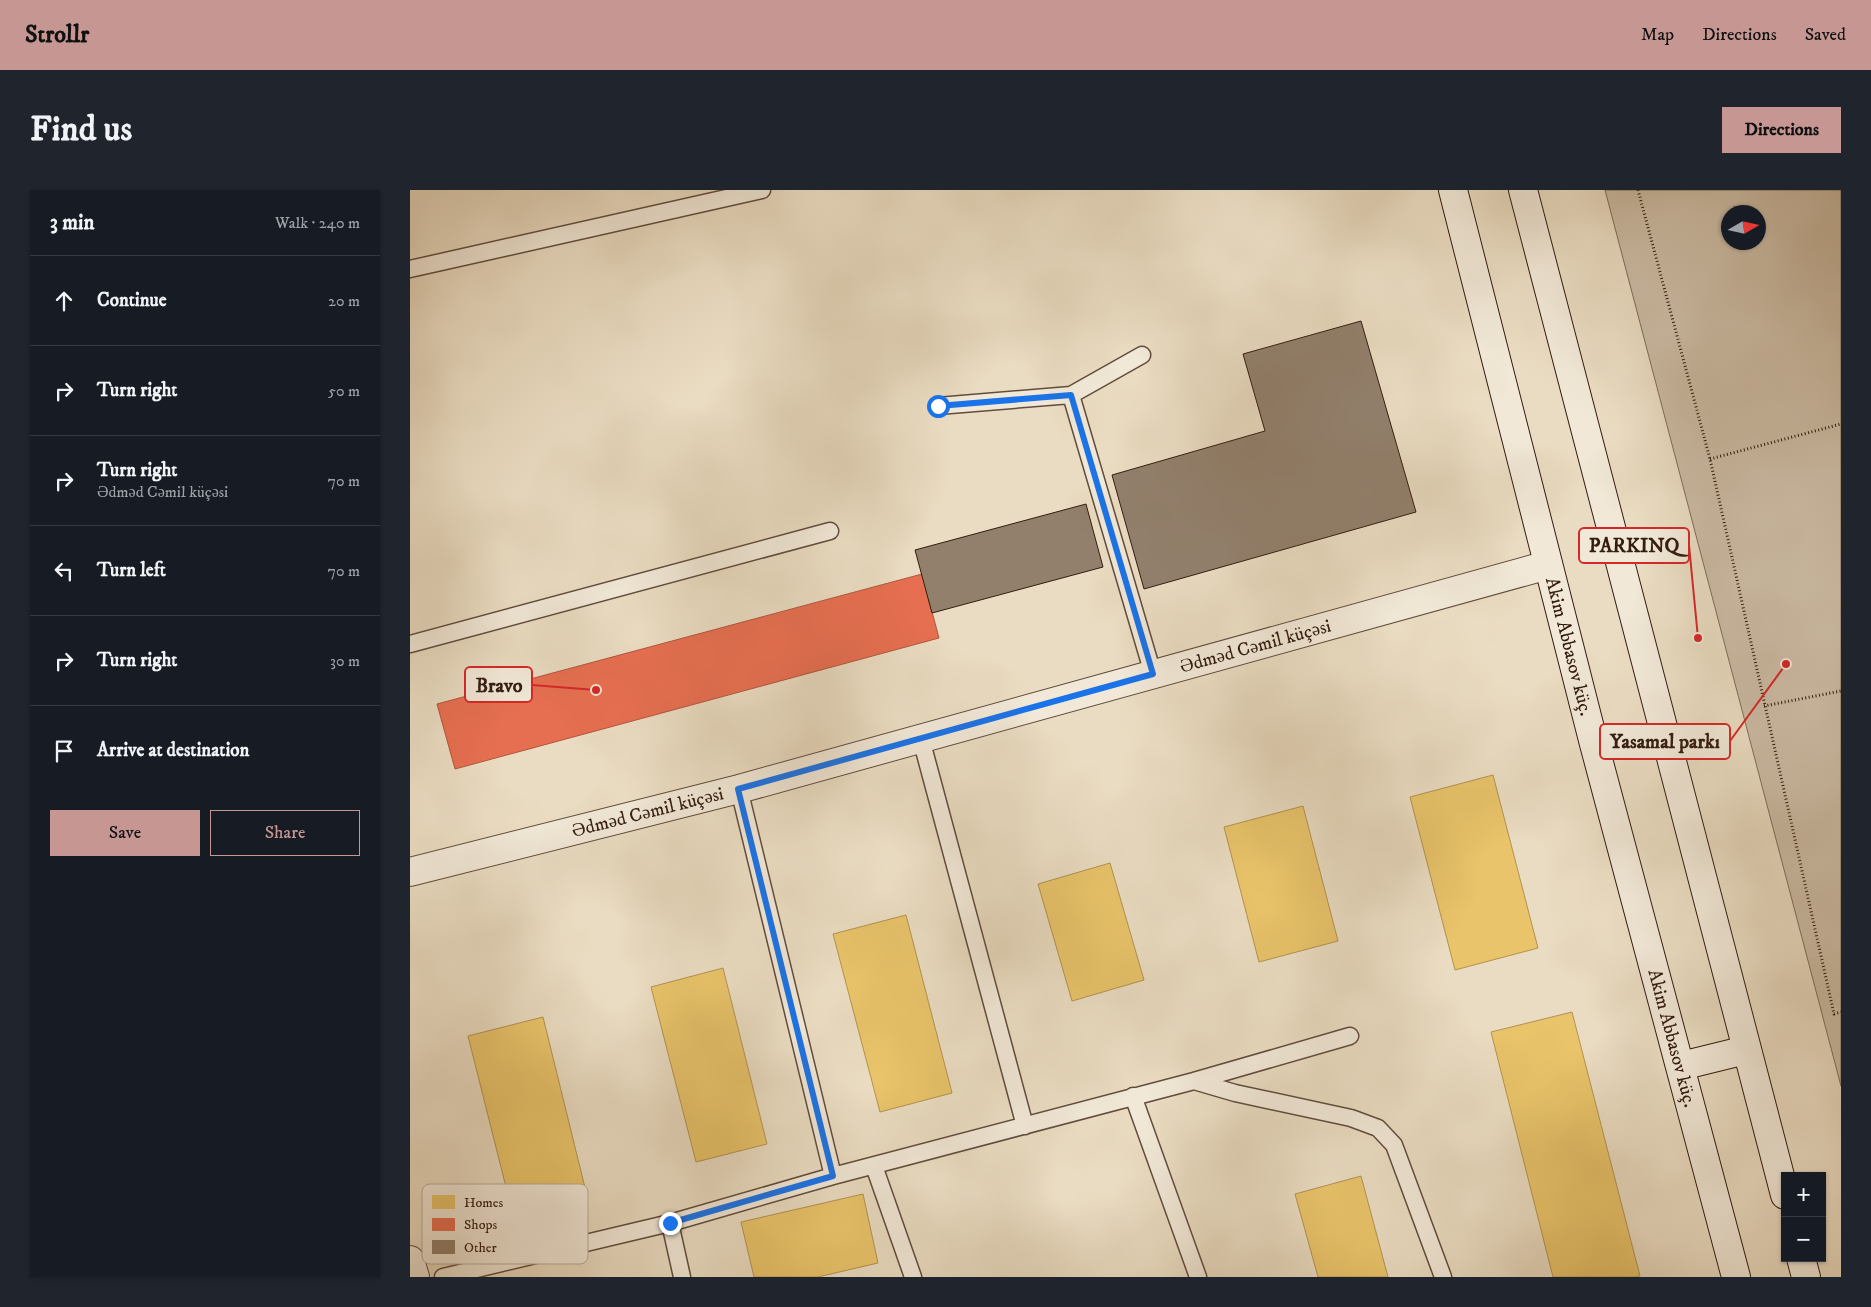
<!DOCTYPE html>
<meta charset="utf-8">
<style>
body{margin:0;font-family:"IM FELL DW Pica",serif;background:#20242c;color:#f1f3f6}
.controls{position:absolute;right:15px;bottom:15px;display:grid;overflow:hidden;border-radius:0px;box-shadow:0 1px 4px #0004}
.controls button{width:45px;height:45px;display:grid;place-items:center;padding:0;border:0;border-bottom:1px solid #363941;background:#171b24;color:#f1f3f6;font:25px sans-serif}
.compass{position:absolute;left:1311px;top:15px;width:45px;height:45px;border-radius:50%;background:#171b24;box-shadow:0 1px 4px #0004;rotate:81deg}
.stop{position:absolute;width:15px;height:15px;margin:-11px;border:4px solid #1a73e8;border-radius:50%;background:#fff}
.stop.end{background:#1a73e8;border-color:#fff;box-shadow:0 1px 5px #0008}
.list{margin:0;padding:0;list-style:none}
h2{display:flex;justify-content:space-between;align-items:center;height:65px;margin:0;padding:0 20px;font-size:21px}
h2 small{font-size:16px;font-weight:400;color:#9ea1a6}
.list li{display:grid;grid-template-columns:32px 1fr auto;gap:15px;align-items:center;box-sizing:border-box;height:90px;padding:0 20px;border-top:1px solid #363941}
.list b{display:block;font-size:19px;white-space:nowrap}
.list p{margin:0;font-size:16px;white-space:nowrap;color:#9ea1a6}
.list em{font-size:16px;font-style:normal;color:#9ea1a6}
.actions{display:flex;gap:10px;padding:15px 20px}
.actions a{flex:1;padding:11px 0;border:1px solid #c59692;border-radius:0px;text-align:center;font-size:18px;color:#c59692}
.actions .main{background:#c59692;color:#111}
.icon{flex:none;width:28px;height:28px;fill:none;stroke:currentColor;stroke-width:2;stroke-linecap:round;stroke-linejoin:round}
.map{position:relative;flex:none;width:1431px;height:1087px;overflow:hidden;border-radius:0px}
header{display:flex;align-items:center;gap:30px;box-sizing:border-box;height:70px;padding:0 25px;background:#c59692;color:#111}
header strong{font-size:24px}
nav{display:flex;gap:28px;margin-inline-start:auto;font-size:18px}
.intro{display:flex;align-items:center;justify-content:space-between;box-sizing:border-box;height:120px;padding:0 30px}
h1{margin:0;font-size:35px}
.button{padding:12px 22px;border-radius:0px;background:#c59692;color:#111;font-size:18px;font-weight:700}
main{display:flex;gap:30px;padding:0 30px}
aside{flex:1;background:#171b24;border-radius:0px;box-shadow:0 1px 4px #0004}
.map>svg:first-child{display:block}
.green{fill:#cbbba4;stroke:#7f6c5a;fill-rule:evenodd}
.homes{fill:#e9c46a;stroke:#b2924f}
.shops{fill:#e76f51;stroke:#b1563e}
.building{fill:#92806d;stroke:#331c11}
.lines{fill:none;stroke-linecap:round;stroke-linejoin:round}
.service-casing{stroke:#614c3d;stroke-width:19}
.minor-casing{stroke:#614c3d;stroke-width:30}
.secondary-casing{stroke:#331c11;stroke-width:30}
.path{stroke:#331c11;stroke-width:3;stroke-dasharray:1 2.5;stroke-linecap:butt}
.service{stroke:#f1e8d7;stroke-width:16}
.minor{stroke:#f1e8d7;stroke-width:28}
.secondary{stroke:#f1e8d7;stroke-width:28}
.route{stroke:#1a73e8;stroke-width:6}
.labels{text-anchor:middle;dominant-baseline:central;stroke-width:5;stroke-linejoin:round;paint-order:stroke}
.street-label{font-size:19px;fill:#331c11;stroke:#f1e8d7}
.key{fill:#f1e8d7;stroke:#b8ab9c;stroke-width:1}
.key-label{font-size:14px;fill:#331c11}
.leader{fill:none;stroke:#d62828;stroke-width:2}
.callout-dot{fill:#d62828;stroke:#f1e8d7;stroke-width:2}
.callout{fill:#f1e8d7;stroke:#d62828;stroke-width:2}
.callout-label{font-size:20px;text-anchor:middle;font-weight:bold;fill:#331c11}
</style>
<header>
<strong>Strollr</strong>
<nav><a>Map</a><a>Directions</a><a>Saved</a></nav>
</header>
<div class="intro"><h1>Find us</h1><a class="button">Directions</a></div>
<main>
<aside>
<h2>3 min<small>Walk · 240 m</small></h2>
<ul class="list">
<li><svg class="icon" aria-label="ahead" viewBox="0 0 24 24"><path d="M12 20V5M6 11l6-6 6 6"/></svg><div><b>Continue</b></div><em>20 m</em></li>
<li><svg class="icon" aria-label="right" viewBox="0 0 24 24"><path d="M7 20v-9h11M14 6l5 5-5 5"/></svg><div><b>Turn right</b></div><em>50 m</em></li>
<li><svg class="icon" aria-label="right" viewBox="0 0 24 24"><path d="M7 20v-9h11M14 6l5 5-5 5"/></svg><div><b>Turn right</b><p>Ədməd Cəmil küçəsi</p></div><em>70 m</em></li>
<li><svg class="icon" aria-label="left" viewBox="0 0 24 24"><path d="M17 20v-9H6M10 6l-5 5 5 5"/></svg><div><b>Turn left</b></div><em>70 m</em></li>
<li><svg class="icon" aria-label="right" viewBox="0 0 24 24"><path d="M7 20v-9h11M14 6l5 5-5 5"/></svg><div><b>Turn right</b></div><em>30 m</em></li>
<li><svg class="icon" aria-label="arrive" viewBox="0 0 24 24"><path d="M6 21V4h12l-3 4 3 4H6"/></svg><div><b>Arrive at destination</b></div></li>
</ul>
<div class="actions"><a class="main">Save</a><a>Share</a></div>
</aside>
<div class="map">
<svg width="1431" height="1087" viewBox="0 0 1431 1087">
<rect width="100%" height="100%" fill="#eadcc2"/>
<filter id="stains"><feTurbulence type="fractalNoise" baseFrequency=".004" numOctaves="4"/><feColorMatrix values="0 0 0 0 .2 0 0 0 0 .09 0 0 0 0 .02 0 0 0 .5 -.17"/></filter>
<radialGradient id="worn" r=".72"><stop offset=".6" stop-color="#630" stop-opacity="0"/><stop offset="1" stop-color="#630" stop-opacity=".3"/></radialGradient>
<!-- green -->
<path class="green" d="M1195 0H1431V896ZM1318 22H1348V52H1318Z"/>
<!-- homes -->
<path class="homes" d="M1083 585 1128 758 1045 780 1000 607Z
M893 616 928 751 849 772 814 637Z
M700 673 734 790 662 811 628 694Z
M496 725 542 903 470 922 423 744Z
M313 778 357 954 286 972 241 797Z
M1162 822 1230 1086 1224 1087H1143L1081 842Z
M133 827 177 1006 103 1025 58 846Z
M951 986 978 1087H908L885 1004Z
M453 1004 468 1073 408 1087H344L331 1032Z"/>
<!-- shops -->
<path class="shops" d="M512 384 529 448 45 579 27 514Z"/>
<!-- building -->
<path class="building" d="M951 131 1006 322 734 399 702 285 855 241 833 164Z
M676 314 693 377 522 423 505 360Z"/>
<g class="lines">
<!-- service casing -->
<g class="service-casing">
<path id="service" d="M0 79 352 0
M661 205 743 484
M528 216 661 205 732 165
M0 454 420 341
M511 549 615 936
M329 599 423 986
M784 891 825 903 941 928 968 938 984 955 1033 1087
M723 906 788 1087
M464 976 503 1087
M260 1033 272 1087
M33 1087 260 1033 423 986 784 891 940 846"/>
</g>
<!-- minor casing -->
<g class="minor-casing">
<g id="minor">
<path id="s1" d="M0 682 329 599 1138 375"/>
<path d="M0 1070 5 1087"/>
</g>
</g>
<!-- secondary casing -->
<g class="secondary-casing">
<g id="secondary">
<path id="s2" d="M1043 0 1184 554 1326 1087"/>
<path d="M1113 0 1375 1005"/>
<path d="M1271 876 1336 860"/>
<path d="M1391 1068 1396 1087"/>
</g>
</g>
<!-- path -->
<path class="path" d="M1228 0 1300 269 1424 824 1431 822
M1300 269 1431 234
M1354 516 1431 501"/>
<!-- service -->
<use href="#service" class="service"/>
<!-- minor -->
<use href="#minor" class="minor"/>
<!-- secondary -->
<use href="#secondary" class="secondary"/>
</g>
<g class="lines">
<!-- route -->
<path class="route" d="M260 1033 423 986 328 599 743 484 661 205 528 216"/>
</g>
<g class="labels">
<!-- street labels -->
<g class="street-label">
<text stroke="none"><textPath href="#s1" startOffset="875">Ədməd Cəmil küçəsi</textPath></text>
<text stroke="none"><textPath href="#s2" startOffset="471">Akim Abbasov küç.</textPath></text>
<text stroke="none"><textPath href="#s1" startOffset="245">Ədməd Cəmil küçəsi</textPath></text>
<text stroke="none"><textPath href="#s2" startOffset="876">Akim Abbasov küç.</textPath></text>
</g>
</g>
<!-- legend -->
<rect x="12" y="994" width="166" height="80" rx="8" class="key"/>
<rect x="22" y="1005" width="23" height="14" fill="#e9c46a"/>
<rect x="22" y="1028" width="23" height="13" fill="#e76f51"/>
<rect x="22" y="1050" width="23" height="14" fill="#92806d"/>
<g class="key-label">
<text x="54" y="1017">Homes</text>
<text x="54" y="1039">Shops</text>
<text x="54" y="1062">Other</text>
</g>
<!-- callouts -->
<path class="leader" d="M1288 448L1279 355M186 500L122 495M1376 474L1320 551"/>
<g class="callout-dot">
<circle cx="1288" cy="448" r="5"/>
<circle cx="186" cy="500" r="5"/>
<circle cx="1376" cy="474" r="5"/>
</g>
<g class="callout">
<rect x="1169" y="338" width="110" height="35" rx="5"/>
<rect x="55" y="477" width="67" height="35" rx="5"/>
<rect x="1190" y="534" width="130" height="35" rx="5"/>
</g>
<g class="callout-label">
<text x="1224" y="362">PARKINQ</text>
<text x="89" y="502">Bravo</text>
<text x="1255" y="558">Yasamal parkı</text>
</g>
<rect width="100%" height="100%" filter="url(#stains)"/>
<rect width="100%" height="100%" fill="url(#worn)"/>
</svg>
<div class="controls">
<button>+</button>
<button>−</button>
</div>
<svg class="compass" viewBox="-18 -18 36 36"><path d="M0-13l5 13h-10z" fill="#e53935"/><path d="M0 13l5-13h-10z" fill="#9ea1a6"/></svg>
<div class="stop" style="left:528px;top:216px"></div>
<div class="stop end" style="left:260px;top:1033px"></div>
</div>
</main>
